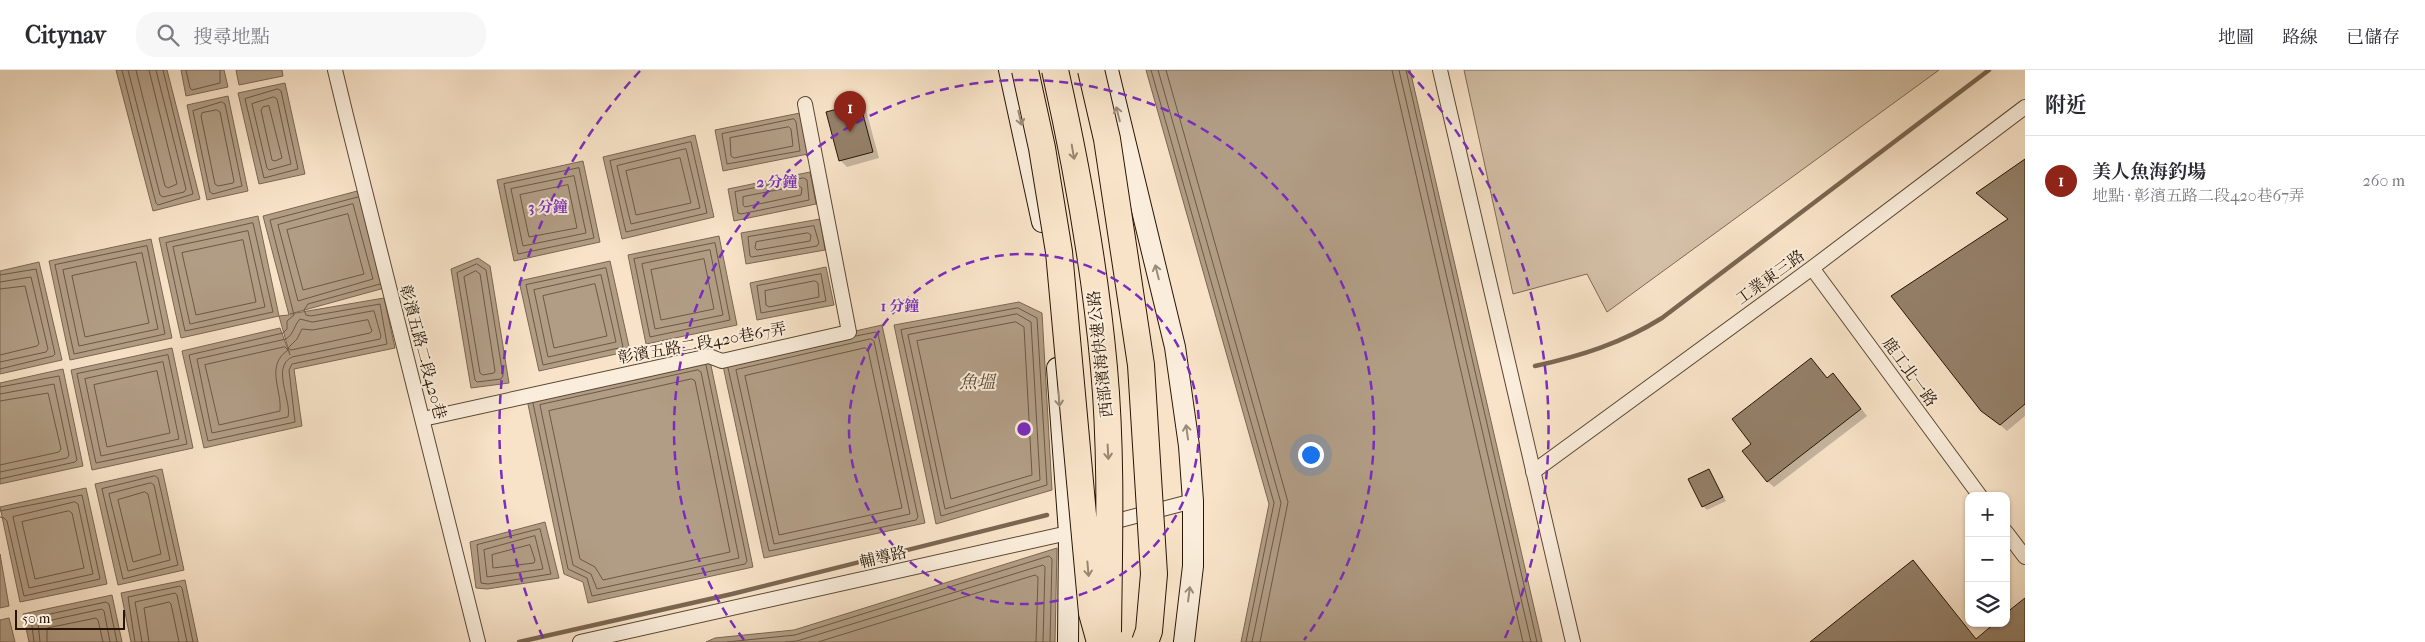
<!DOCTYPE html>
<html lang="zh-TW">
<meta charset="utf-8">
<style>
body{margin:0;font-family:"IM FELL French Canon","Noto Serif TC",serif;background:#f7f7f7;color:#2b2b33}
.controls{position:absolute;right:15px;bottom:15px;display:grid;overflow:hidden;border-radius:10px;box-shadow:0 1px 4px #0004}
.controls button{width:45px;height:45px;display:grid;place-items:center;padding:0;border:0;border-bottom:1px solid #e1e1e2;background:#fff;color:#2b2b33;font:25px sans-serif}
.scale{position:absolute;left:15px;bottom:12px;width:110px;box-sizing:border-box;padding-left:5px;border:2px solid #271403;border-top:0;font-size:14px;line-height:18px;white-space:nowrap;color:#271403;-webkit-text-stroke:4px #faeddb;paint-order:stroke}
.you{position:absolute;left:1310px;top:384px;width:18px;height:18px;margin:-12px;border:4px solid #fff;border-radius:50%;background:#1a73e8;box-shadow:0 0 0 8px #1a73e833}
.badge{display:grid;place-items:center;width:32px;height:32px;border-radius:50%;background:#8f2418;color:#fff;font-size:16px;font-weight:700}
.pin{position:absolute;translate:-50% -41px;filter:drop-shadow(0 1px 2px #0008)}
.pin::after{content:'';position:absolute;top:26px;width:18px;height:15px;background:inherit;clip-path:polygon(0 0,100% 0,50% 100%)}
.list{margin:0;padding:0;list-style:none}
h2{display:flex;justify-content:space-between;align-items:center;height:65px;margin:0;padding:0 20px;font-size:21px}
h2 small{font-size:16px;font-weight:400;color:#7c7c81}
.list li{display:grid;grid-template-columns:32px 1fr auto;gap:15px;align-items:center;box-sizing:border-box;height:90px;padding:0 20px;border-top:1px solid #e1e1e2}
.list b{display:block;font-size:19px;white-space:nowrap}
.list p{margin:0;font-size:16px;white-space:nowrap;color:#7c7c81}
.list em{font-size:16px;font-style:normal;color:#7c7c81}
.icon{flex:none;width:28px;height:28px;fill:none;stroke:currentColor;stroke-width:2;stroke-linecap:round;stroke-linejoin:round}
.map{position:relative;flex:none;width:2025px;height:572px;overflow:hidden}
header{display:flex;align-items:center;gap:30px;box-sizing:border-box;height:70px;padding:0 25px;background:#fff;border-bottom:1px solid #e1e1e2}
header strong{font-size:24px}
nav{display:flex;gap:28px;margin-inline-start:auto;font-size:18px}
.search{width:350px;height:45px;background:#f7f7f7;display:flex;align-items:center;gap:12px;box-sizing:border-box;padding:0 18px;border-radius:20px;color:#7c7c81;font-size:19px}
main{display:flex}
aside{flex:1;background:#fff}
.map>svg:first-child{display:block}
.green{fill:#d4c0a7;stroke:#7e6a55}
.water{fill:#b19d85;stroke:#7a6651}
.shadow{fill:#0003}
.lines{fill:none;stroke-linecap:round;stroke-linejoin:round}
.shore{stroke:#6c5844;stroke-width:1}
.stream{stroke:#7a6651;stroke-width:4.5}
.building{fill:#948069;stroke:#271403}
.street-casing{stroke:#5b4834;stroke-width:16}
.secondary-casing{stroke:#271403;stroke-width:22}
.street{stroke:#faeddb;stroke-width:14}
.secondary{stroke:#faeddb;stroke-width:20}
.highway-bridge-casing{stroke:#271403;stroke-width:28;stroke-linecap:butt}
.highway-bridge{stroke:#f8e3c8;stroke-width:26}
.oneway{stroke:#9b8b7a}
.oneway2{stroke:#9a866f}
.ring{fill:none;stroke:#7b2cbf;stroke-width:2.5;stroke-dasharray:9 6}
.labels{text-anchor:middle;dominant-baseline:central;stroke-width:4;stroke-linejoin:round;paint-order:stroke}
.street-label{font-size:16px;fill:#271403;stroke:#faeddb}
.water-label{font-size:18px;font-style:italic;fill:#5e4b37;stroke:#faeddb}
.centre{fill:#7b2cbf;stroke:#faeddb;stroke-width:2.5}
.ring-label{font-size:15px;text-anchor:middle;font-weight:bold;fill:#7b2cbf;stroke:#faeddb;stroke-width:4;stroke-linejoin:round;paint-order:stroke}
</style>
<header>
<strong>Citynav</strong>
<div class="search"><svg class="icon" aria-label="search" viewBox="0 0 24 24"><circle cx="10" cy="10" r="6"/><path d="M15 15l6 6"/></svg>搜尋地點</div>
<nav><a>地圖</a><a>路線</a><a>已儲存</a></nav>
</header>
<main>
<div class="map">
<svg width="2025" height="572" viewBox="0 0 2025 572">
<rect width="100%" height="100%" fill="#f8e3c8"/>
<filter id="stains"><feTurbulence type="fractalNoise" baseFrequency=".004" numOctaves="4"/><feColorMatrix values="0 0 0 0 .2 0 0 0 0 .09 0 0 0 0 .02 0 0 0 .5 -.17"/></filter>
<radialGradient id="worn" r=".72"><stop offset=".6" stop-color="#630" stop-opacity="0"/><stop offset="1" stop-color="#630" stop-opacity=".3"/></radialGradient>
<!-- green -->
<path class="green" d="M1464 0H1939L1607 242 1587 204 1513 224Z"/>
<!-- water -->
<path class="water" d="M116 0H167L200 129 153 141Z
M181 0H224L228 17 186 26Z
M236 0H282L283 6 239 15Z
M1146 0H1410L1542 572H1241L1269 434Z
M285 13 305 104 259 114 238 23Z
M228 26 248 121 207 130 187 35Z
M800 43 808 84 723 101 715 60Z
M695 65 714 147 622 169 603 87Z
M583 91 600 172 514 191 497 110Z
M810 102 816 134 734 151 728 119Z
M361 120 388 217 290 244 384 228 395 278 294 299 302 356 204 378 182 281 280 258 290 285 279 246 181 268 159 168 258 146 279 246 289 245 263 146Z
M820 149 825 180 746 194 741 163Z
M719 166 737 255 646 274 628 185Z
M151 169 172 268 70 290 49 191Z
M478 188 490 196 509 313 471 318 451 199Z
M610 191 630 281 539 301 519 211Z
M39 192 62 290 0 304V201Z
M826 197 834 235 757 250 750 213Z
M1019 232 1042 243 1052 420 936 454 894 255Z
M882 255 925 453 764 488 722 291Z
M172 278 193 378 92 400 71 300Z
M709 286 753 497 588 533 583 512 564 504 526 325Z
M63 299 83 396 0 414V313Z
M162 399 184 500 118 515 95 414Z
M86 418 107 514 20 532 0 437Z
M545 452 559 508 487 519 476 518 470 472Z
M1057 478 1055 572H706L715 568 794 560Z
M0 484 9 536 0 538Z
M185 510 198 572H131L121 523Z
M112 525 122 572H29L23 544Z
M9 548 15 572H0V550Z"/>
<!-- shadow -->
<path class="shadow" d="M860 34 866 40 879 88 847 97 841 91 828 43Z
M2025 90V346L2007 361 1982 340 2009 150Z
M1811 290 1828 309 1833 305 1840 311 1867 346 1774 417 1767 411 1753 374Z
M1708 400 1726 431 1707 440 1703 436Z"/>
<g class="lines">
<!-- shore -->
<path class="shore" d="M122 0 156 133 158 135 193 124 163 0
M128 0 160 125 163 127 184 122 186 119 156 0
M136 0 165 116 168 118 177 114 149 0
M186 0 190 18 192 20 220 13V0
M1151 0 1274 433 1246 572
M1158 0 1281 433 1252 572
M1166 0 1288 432 1260 572
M1392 0 1523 572
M1399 0 1531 572
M1406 0 1537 572
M278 19 281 21 298 99 264 108 245 29Z
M274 27 277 29 291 94 269 100 267 98 252 34Z
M222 32 225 34 242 116 213 124 210 122 193 41Z
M269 36 282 88 275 91 272 90 261 40 263 37Z
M217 40 220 42 234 111 233 113 218 116 215 114 201 46 202 43Z
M794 49 796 52 800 81 727 94 722 64Z
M789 57 791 59 793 76 734 88 731 86 730 68Z
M691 72 707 143 626 162 610 91Z
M686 79 700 138 631 154 617 96Z
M680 88 691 133 636 145 626 101Z
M579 98 594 168 518 184 504 114Z
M574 106 586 163 523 176 511 119Z
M804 108 807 110 809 130 741 144 738 143 735 122Z
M568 115 577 158 529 167 520 125Z
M799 116 802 118 801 125 745 137 743 135V127Z
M358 127 270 150 294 245 287 251V259L283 263 189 285 208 371 295 352 289 300 292 294 387 274 380 234 311 246 306 245 304 240 308 234 380 214
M353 134 373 209 298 231 278 155Z
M348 144 364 204 303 220 287 160Z
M253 153 273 242 185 261 166 173Z
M814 156 819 173 817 176 752 187 750 186 748 167Z
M248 161 265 237 190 254 173 177Z
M808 163 811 165 810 171 757 180 755 178 756 172Z
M243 170 256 232 196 245 182 183Z
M715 173 730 250 650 267 634 189Z
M147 176 165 264 74 284 55 195Z
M710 180 723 245 655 259 642 194Z
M142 183 158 259 79 276 63 200Z
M704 189 714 239 661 250 651 200Z
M136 192 149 253 85 267 72 206Z
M477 194 486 200 503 306 501 309 477 312 475 310 457 203Z
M606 198 623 277 543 295 526 215Z
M476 201 480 204 495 301 494 303 483 305 480 303 464 207Z
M821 204 826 231 761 243 757 216Z
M0 205 36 199 55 284 53 286 0 299
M601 205 616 272 548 287 534 220Z
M815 211 818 213 819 227 769 237 766 235 765 221Z
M0 212 31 207 48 279 46 282 0 292
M595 214 607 266 554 278 543 226Z
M0 219 25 216 39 274 37 276 0 285
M1018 238 1037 248 1047 415 941 446 901 260Z
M374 241 381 266 380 269 292 287C271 297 292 331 288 347L212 363 197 289 286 269C294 264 294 255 300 249L312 252Z
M1017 244 1031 252 1040 410 945 439 908 265Z
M368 250 372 261 370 263 291 280 288 278 297 269 302 259 312 260Z
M1016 252 1024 257 1032 405 951 429 917 271Z
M871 269 874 271 910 444 774 474 736 300Z
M285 277 288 280C265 296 282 319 280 341L219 355 205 295Z
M865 278 868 280 902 438 779 465 745 306Z
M168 285 187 374 96 393 77 304Z
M163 292 179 369 101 386 85 309Z
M728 298 769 481 916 450 918 447 878 264 876 262 856 266
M698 300 701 302 739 488 597 519 591 504 573 495 540 335Z
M157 301 170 363 107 377 94 315Z
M692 309 695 311 730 482 603 510 595 497 580 489 549 341Z
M0 317 59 306 77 390 75 392 0 409
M0 324 54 314 69 385 67 388 0 402
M0 331 48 323 61 379 59 382 0 395
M533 333 568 499 587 508 592 526 745 494 747 491 706 295
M155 406 158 408 178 495 123 509 102 419Z
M151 413 154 415 170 490 128 501 109 424Z
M145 422 148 424 161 484 133 492 118 430Z
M75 432 78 434 93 504 29 518 13 447Z
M0 441 82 425 100 509 24 526 7 451 4 448 0 447
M69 441 72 443 84 498 35 509 22 452Z
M540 459 551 504 488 514 481 513 477 475Z
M535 466 543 499 487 507 484 480Z
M530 475 535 490 534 493 493 498 492 485Z
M34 572 31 548 106 532 109 534 117 572
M40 572 38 553 102 539 104 541 110 572
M47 572V558L96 548 98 550 103 572
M135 572 128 527 180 516 182 518 193 572
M142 572 135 532 175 523 177 525 187 572
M149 572 144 538 169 532 171 534 179 572
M727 572 795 565 1049 486 1052 489 1050 572
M785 572 797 571 1043 495 1045 497 1043 572
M818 572 1035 505 1038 507 1036 572"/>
<!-- stream -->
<path class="stream" d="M1535 296C1581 286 1622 273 1662 248L1989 0
M519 572 732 524 1047 445"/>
</g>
<!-- building -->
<path class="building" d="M860 33 873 82 839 91 826 42Z
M2025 89V334L2000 355 1981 341 1891 226 2008 149 1976 123Z
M1811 288 1827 308 1833 303 1861 339 1767 412 1742 381 1751 374 1732 349Z
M1709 399 1723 427 1702 437 1688 409Z
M1913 490 1976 569 1995 553H2006V543L2025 528V572H1810Z"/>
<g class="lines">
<!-- street casing -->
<g class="street-casing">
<path id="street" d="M335 0C381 191 431 381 478 572
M1440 0 1573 572
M1812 198 1980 426
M423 349 709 286 722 291 849 262 805 34
M1533 402 1812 198 2025 37
M1105 454 1193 431
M2006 462 2025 487
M580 572 1077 461"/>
</g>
<!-- secondary casing -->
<g class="secondary-casing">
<path id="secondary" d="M1009 0 1042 152
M1108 0 1175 277 1189 376 1193 431V496L1184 572
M1057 298 1069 463 1068 572"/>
</g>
<!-- street -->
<use href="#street" class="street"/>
<!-- secondary -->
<use href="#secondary" class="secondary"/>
<!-- highway-bridge casing -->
<g class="highway-bridge-casing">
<path id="highway-bridge" d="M1025 0 1042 78 1059 182 1092 543 1100 572
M1055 0C1077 98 1095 198 1104 298 1112 386 1109 474 1108 562
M1091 0 1107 69 1141 295 1154 504 1149 561 1145 572"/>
</g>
<!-- highway-bridge -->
<use href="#highway-bridge" class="highway-bridge"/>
</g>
<!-- one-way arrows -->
<defs><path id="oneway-shaft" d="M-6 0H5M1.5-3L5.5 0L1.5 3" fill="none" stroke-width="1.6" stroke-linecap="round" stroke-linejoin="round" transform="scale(1.25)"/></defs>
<g class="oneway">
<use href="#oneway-shaft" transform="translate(1118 44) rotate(-104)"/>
<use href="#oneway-shaft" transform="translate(1020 48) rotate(77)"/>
<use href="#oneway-shaft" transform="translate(1157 202) rotate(-104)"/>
<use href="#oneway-shaft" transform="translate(1059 329) rotate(86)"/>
<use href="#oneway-shaft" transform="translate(1187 362) rotate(-98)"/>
<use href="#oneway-shaft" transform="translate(1189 524) rotate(-83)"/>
</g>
<g class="oneway2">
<use href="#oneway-shaft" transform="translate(1073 82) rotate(80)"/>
<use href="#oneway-shaft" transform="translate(1108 382) rotate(87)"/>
<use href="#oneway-shaft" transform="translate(1088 499) rotate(85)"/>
</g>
<!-- distance rings -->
<g class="ring">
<circle cx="1024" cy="359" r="175"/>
<path d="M744 570A350 350 0 1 1 1304 570"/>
<path d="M543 568A525 525 0 0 1 640 1M1408 1A525 525 0 0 1 1505 568"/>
</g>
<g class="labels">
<!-- street labels -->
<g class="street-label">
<text transform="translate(1770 207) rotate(-36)">工業東三路</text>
<text transform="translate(702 273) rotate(-10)">彰濱五路二段420巷67弄</text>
<text transform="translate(423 282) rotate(75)">彰濱五路二段420巷</text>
<text transform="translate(1100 284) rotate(-96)">西部濱海快速公路</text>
<text transform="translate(1910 302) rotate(54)">鹿工北一路</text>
<text transform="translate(883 487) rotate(-13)">輔導路</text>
</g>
<!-- water labels -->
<g class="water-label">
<text x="977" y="312">魚塭</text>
</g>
</g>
<circle cx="1024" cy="359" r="8" class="centre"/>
<g class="ring-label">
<text x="777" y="117">2 分鐘</text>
<text x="548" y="142">3 分鐘</text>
<text x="900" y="241">1 分鐘</text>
</g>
<rect width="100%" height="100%" filter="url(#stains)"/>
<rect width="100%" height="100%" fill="url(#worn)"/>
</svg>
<div class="controls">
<button>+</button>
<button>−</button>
<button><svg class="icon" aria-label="layers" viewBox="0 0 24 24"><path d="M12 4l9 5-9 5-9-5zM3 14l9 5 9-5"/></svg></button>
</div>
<div class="scale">50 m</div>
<div class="you"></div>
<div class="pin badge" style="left:850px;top:62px">1</div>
</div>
<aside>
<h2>附近<small></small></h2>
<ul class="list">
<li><span class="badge">1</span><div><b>美人魚海釣場</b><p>地點 · 彰濱五路二段420巷67弄</p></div><em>260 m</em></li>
</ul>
</aside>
</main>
